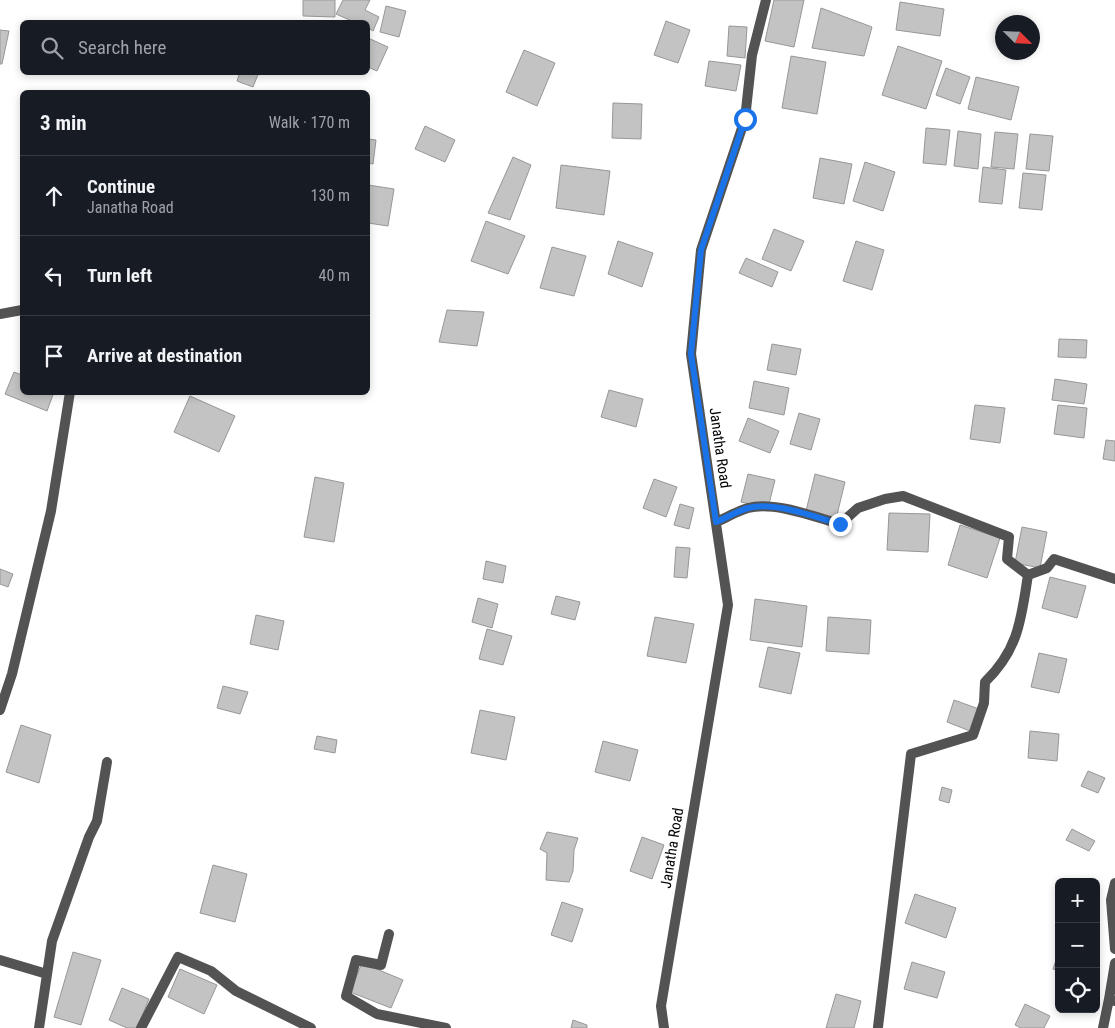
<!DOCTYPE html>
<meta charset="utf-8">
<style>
body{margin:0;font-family:"Roboto Condensed",sans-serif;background:#242831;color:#f1f3f6}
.controls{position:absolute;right:15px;bottom:15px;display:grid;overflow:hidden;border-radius:8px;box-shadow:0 2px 8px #0003}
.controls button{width:45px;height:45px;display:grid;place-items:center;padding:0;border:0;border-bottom:1px solid #363941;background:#171b24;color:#f1f3f6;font:25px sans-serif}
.compass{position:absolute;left:995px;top:15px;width:45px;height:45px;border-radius:50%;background:#171b24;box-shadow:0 2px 8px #0003;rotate:114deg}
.stop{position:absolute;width:15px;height:15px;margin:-11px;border:4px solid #1a73e8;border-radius:50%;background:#fff}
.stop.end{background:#1a73e8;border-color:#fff;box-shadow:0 1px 5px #0008}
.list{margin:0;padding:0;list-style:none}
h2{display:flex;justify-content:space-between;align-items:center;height:65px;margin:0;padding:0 20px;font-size:21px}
h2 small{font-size:16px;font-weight:400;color:#9ea1a6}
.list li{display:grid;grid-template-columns:32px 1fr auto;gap:15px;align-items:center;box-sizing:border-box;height:80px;padding:0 20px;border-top:1px solid #363941}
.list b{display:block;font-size:19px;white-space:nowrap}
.list p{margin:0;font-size:16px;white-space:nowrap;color:#9ea1a6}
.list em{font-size:16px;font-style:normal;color:#9ea1a6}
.icon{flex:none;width:28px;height:28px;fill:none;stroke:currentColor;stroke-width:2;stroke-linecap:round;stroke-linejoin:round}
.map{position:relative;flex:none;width:1115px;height:1028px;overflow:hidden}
.search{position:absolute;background:#171b24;box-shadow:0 2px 8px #0003;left:20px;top:20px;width:350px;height:55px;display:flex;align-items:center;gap:12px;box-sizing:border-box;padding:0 18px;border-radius:8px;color:#9ea1a6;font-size:19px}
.panel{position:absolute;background:#171b24;box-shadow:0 2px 8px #0003;left:20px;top:90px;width:350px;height:305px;border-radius:8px}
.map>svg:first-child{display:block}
.building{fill:#c3c3c3;stroke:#979797}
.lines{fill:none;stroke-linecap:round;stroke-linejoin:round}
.street{stroke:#535353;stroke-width:10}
.route{stroke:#1a73e8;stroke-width:6}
.labels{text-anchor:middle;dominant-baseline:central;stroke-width:4;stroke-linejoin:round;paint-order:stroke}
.street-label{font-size:15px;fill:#000;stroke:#fff}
</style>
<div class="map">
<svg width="1115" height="1028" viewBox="0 0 1115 1028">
<rect width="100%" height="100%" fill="#fff"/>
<!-- building -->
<path class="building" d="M303 0H335V17L303 16Z
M343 0H370L365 10 379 17 373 31 368 28V22H354L336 14Z
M774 0H804L794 47 765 41Z
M900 2 944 9 940 36 896 30Z
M386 6 406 11 399 37 380 32Z
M821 8 872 27 864 56 812 48Z
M666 21 690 30 678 63 654 55Z
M729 26 747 27 745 58 727 56Z
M0 30 9 31 2 64H0Z
M368 38 388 47 377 71 368 67Z
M898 46 942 61 926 109 882 95Z
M524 50 555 63 537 106 506 92Z
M791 56 826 62 817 114 782 108Z
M709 61 741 65 736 91 705 86Z
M946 68 970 77 960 104 936 95Z
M240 72H259L253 87 237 81Z
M976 77 1019 87 1011 120 968 109Z
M613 103 642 104 641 139 612 138Z
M425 126 455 140 445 162 415 149Z
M926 128 950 130 946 165 923 163Z
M958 131 981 134 978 169 954 166Z
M995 132 1018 134 1014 169 991 167Z
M1030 134 1053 136 1049 171 1026 169Z
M368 139 376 140 373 164 368 163Z
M513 157 531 165 510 220 488 213Z
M820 158 852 164 844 204 813 198Z
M865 162 895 172 883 211 853 201Z
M561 165 610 171 604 215 556 208Z
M983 167 1006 170 1002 204 979 202Z
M1023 173 1046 175 1042 210 1019 208Z
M368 185 394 189 388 226 368 223Z
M486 221 525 236 508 274 471 261Z
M774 229 804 241 791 271 762 259Z
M618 241 653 253 642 287 608 274Z
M856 241 884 250 872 290 843 281Z
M552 247 586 256 574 296 540 288Z
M746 258 778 272 772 287 739 273Z
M447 310 484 312 477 346 439 342Z
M1059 339 1087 340 1086 358 1058 357Z
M772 344 801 349 796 375 767 370Z
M14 372 22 375V392H54L47 411 5 394Z
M1055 379 1087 384 1084 404 1052 400Z
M754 381 789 388 784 415 749 408Z
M609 390 643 399 636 427 601 417Z
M190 396 235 416 219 452 174 432Z
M975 405 1005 408 1000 443 970 439Z
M1058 405 1087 408 1084 438 1054 434Z
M799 413 820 419 811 450 790 444Z
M748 418 779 431 770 453 739 441Z
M1106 440 1115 441V461L1103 459Z
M748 474 775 480 768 508 741 502Z
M815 474 845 482 836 519 806 511Z
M315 477 344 483 334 542 304 537Z
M654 479 677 487 666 517 643 508Z
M680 504 694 508 689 529 674 525Z
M889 513 930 514 928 552 887 550Z
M960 525 1000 538 987 578 948 565Z
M1022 527 1047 532 1040 568 1015 563Z
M676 547 690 548 687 578 674 577Z
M486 561 506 566 503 583 483 579Z
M0 569 13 574 8 587 0 584Z
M1050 577 1086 586 1077 618 1042 608Z
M556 596 580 602 575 620 551 614Z
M478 598 498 604 492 628 472 622Z
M755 599 807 606 802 647 750 640Z
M256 615 284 621 278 650 250 644Z
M655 617 694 624 686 663 647 656Z
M828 617 871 620 869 654 826 651Z
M487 629 512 636 503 665 479 659Z
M768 647 800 653 791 694 759 687Z
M1039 653 1067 659 1059 693 1031 687Z
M223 686 248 692 240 714 217 708Z
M954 700 979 709 970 731 947 722Z
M480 710 515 717 506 760 471 753Z
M21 725 51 735 39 783 6 772Z
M1030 731 1059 734 1057 761 1028 758Z
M317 736 337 740 335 753 314 749Z
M603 741 638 750 630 781 595 772Z
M1088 771 1105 778 1098 793 1081 786Z
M942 787 952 790 949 803 939 800Z
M1072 829 1095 841 1089 851 1066 840Z
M547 832 578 838 574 850 573 871 569 882 546 880 547 853 540 849Z
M642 837 664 845 652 879 630 871Z
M213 865 247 874 235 922 200 913Z
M915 894 956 908 946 938 905 923Z
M562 902 583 909 572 942 551 935Z
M73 952 101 960 81 1025 54 1017Z
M1059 952V971L1053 969Z
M912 962 945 972 937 998 904 989Z
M362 963 403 980 391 1008 350 992Z
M180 969 217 985 204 1014 168 997Z
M122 988 149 999 137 1028H127L109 1020Z
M836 994 861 1001 854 1028H826Z
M1025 1004 1050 1016 1044 1028H1021L1015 1025Z
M573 1020 587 1025V1028H571Z"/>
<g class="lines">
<!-- street -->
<path class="street" d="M0 314 22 310
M716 522C726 518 737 511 748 508 774 501 815 517 840 524L858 508 885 499 903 496 1009 537 1007 559 1028 575C1021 619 1019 649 985 682L984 703 973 735 911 754 878 1027
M1028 575 1047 568 1054 559 1115 579
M0 710 12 674 51 511 70 392
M1115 883 1111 900 1115 949
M389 934 381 965 356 960 346 996 377 1014 446 1028
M0 960 47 974
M1109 999 1115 963
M39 1028 52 941 89 837 97 821 107 762
M141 1028 178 957 211 971 236 991 311 1028
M664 1028 661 1006 728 605 691 354 701 250 745 119 752 55 766 0
M1103 1028 1109 999 1115 1001"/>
</g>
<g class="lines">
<!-- route -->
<path class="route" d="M745 119 701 250 691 354 716 522C726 518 737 511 748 508 774 501 815 517 840 524"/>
</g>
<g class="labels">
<!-- street labels -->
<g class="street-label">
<text transform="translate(720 448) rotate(82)">Janatha Road</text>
<text transform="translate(672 848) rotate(-81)">Janatha Road</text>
</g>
</g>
</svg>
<div class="controls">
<button>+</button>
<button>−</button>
<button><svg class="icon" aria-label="locate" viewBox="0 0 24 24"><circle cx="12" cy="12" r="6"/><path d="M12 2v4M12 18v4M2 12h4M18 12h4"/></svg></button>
</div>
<svg class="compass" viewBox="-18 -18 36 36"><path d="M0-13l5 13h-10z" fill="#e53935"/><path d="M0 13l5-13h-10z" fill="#9ea1a6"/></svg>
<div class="stop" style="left:745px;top:119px"></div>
<div class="stop end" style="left:840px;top:524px"></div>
<div class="search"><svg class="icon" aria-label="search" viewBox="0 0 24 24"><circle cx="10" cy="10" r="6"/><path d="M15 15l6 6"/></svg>Search here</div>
<section class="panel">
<h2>3 min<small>Walk · 170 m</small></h2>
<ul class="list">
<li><svg class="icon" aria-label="ahead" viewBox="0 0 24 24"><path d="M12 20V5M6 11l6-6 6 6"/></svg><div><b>Continue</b><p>Janatha Road</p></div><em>130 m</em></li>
<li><svg class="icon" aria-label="left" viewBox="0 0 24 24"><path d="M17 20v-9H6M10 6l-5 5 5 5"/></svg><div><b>Turn left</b></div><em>40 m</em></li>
<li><svg class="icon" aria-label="arrive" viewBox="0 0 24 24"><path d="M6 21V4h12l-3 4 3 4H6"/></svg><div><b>Arrive at destination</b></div></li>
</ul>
</section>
</div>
